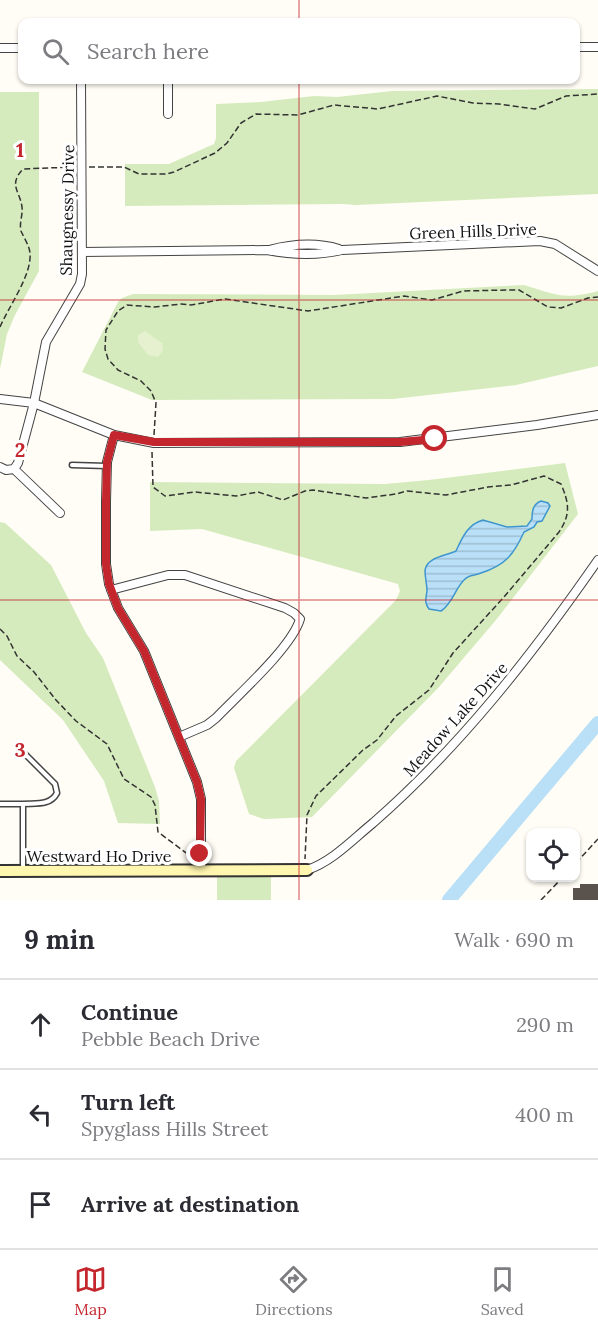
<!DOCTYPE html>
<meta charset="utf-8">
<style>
body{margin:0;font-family:Lora,serif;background:#f2f2f3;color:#2b2b33}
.controls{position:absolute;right:18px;bottom:18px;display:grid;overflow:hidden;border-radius:12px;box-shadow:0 2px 4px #0004}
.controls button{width:54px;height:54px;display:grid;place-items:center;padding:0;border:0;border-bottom:2px solid #e1e1e2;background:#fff;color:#2b2b33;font:30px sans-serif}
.stop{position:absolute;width:18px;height:18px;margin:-14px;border:4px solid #c4262e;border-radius:50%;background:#fff}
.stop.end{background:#c4262e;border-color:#fff;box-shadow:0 2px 6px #0008}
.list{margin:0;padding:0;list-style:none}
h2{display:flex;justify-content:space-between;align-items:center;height:78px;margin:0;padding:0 24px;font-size:26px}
h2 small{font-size:20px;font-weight:400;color:#7c7c81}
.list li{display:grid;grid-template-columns:39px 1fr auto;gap:18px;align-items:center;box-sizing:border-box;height:90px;padding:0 24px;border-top:2px solid #e1e1e2}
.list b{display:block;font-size:22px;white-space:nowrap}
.list p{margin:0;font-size:20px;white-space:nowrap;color:#7c7c81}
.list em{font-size:20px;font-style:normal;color:#7c7c81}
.icon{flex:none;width:33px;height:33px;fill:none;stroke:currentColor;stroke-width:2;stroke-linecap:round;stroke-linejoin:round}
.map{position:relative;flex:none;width:598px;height:900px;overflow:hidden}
.search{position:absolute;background:#fff;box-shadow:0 2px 4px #0004;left:18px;right:18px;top:18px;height:66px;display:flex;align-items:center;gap:15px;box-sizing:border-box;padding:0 21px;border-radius:12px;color:#7c7c81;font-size:22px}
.sheet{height:348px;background:#fff}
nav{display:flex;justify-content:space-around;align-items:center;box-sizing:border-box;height:84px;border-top:2px solid #e1e1e2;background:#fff;font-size:16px;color:#7c7c81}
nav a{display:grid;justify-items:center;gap:3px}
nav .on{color:#c4262e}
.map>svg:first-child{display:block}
.grass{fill:#d5ebbd}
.pitch{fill:#e6f2cf}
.water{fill:url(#water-rules);stroke:#3f96cf;stroke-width:1.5}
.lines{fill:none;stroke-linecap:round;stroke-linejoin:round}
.river{stroke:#b9e0f7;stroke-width:14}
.building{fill:#5a524d}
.lane-casing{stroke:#444;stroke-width:7}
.street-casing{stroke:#444;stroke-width:10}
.secondary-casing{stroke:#333;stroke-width:14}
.path{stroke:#333;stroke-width:1.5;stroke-dasharray:6 3;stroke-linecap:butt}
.lane{stroke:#fff;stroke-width:4}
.street{stroke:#fff;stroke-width:8}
.secondary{stroke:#fff6b0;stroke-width:10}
.route{stroke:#c4262e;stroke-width:8}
.grid{fill:none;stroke:#c4262e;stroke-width:1.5;stroke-opacity:0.55}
.labels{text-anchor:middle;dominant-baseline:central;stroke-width:6;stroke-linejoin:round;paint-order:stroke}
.street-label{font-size:16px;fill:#111;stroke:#fff}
.grid-label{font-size:20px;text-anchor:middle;font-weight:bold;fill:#c4262e;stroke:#fff;stroke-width:6;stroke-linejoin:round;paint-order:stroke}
</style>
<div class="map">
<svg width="598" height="900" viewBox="0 0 598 900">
<defs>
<pattern id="water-rules" width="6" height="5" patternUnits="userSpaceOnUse" patternTransform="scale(1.5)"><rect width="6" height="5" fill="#b9e0f7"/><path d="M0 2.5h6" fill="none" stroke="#9ebfd3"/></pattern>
</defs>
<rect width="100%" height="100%" fill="#fffdf5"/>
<!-- grass -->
<path class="grass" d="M598 89V194L356 205 343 204 125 206V164H169L214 144 216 138V104L261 102 314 96 337 97 392 91Z
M0 92H39V271L15 315 7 334 0 369Z
M524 285C556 295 565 300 598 291V366L516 385 393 399 152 400 82 372 118 302 122 298 133 294 334 295Z
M565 463 578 514 496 620 439 687 312 817 264 819 249 814 234 768 236 761 396 600 400 591 398 584 202 529 150 531V482L385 484 429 480Z
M0 522 5 523 51 565 86 633 103 658 155 787 159 801 160 824 118 823 104 781 63 720 0 660Z
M271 876V900H217V877Z"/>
<!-- pitch -->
<path class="pitch" d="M145 331 162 343 163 350 158 357 148 355 138 342V335Z"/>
<!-- water -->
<path class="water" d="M541 501 548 503 550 506 542 521 537 522 534 527 524 532C514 554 506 565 481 573 475 576 469 574 464 580 455 589 452 604 441 611L429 609C424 602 426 599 427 591 427 584 425 578 425 571 426 557 446 556 456 551 462 538 468 524 483 520L507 527 527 526 532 519C532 511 533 504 541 501Z"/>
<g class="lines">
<!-- river -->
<path class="river" d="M449 900 598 723"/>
</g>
<!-- building -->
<path class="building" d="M580 884H598V900H573V888H580Z"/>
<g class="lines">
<!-- lane casing -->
<g class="lane-casing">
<path id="lane" d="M72 465 107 466
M20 749 55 784 57 793C50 806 36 803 23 804V870
M0 804H23"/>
</g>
<!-- street casing -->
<g class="street-casing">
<path id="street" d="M576 47H598
M0 48H22
M168 114V80
M269 250C292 244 316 242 339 249
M82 252 267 250C293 255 317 256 342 250L540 241 555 244 598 271
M0 399 34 403 114 435 154 443 400 442 537 425 598 415
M114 435 107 462 106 501V564L109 584 118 608 144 651 197 782 201 799V871
M0 467 6 470 14 469 18 463 34 403 46 342 80 284 82 274 81 80
M14 469 60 513
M111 590 168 575H185L285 608 294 613 300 619C292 647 238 695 216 718L207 725 179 737
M307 870C333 861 352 840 373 823 460 747 532 655 598 560"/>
</g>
<!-- secondary casing -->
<g class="secondary-casing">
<path id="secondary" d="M0 871 307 870"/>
</g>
<!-- path -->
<path class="path" d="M89 167H124L139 174H166L174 172 215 153 227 143 241 123 256 114 298 115 334 105 378 109 437 96 473 103 499 104 535 109 566 96 598 94
M0 327C9 306 32 275 30 253 29 245 24 238 21 231 19 223 23 215 22 207 20 191 8 185 23 169L73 167
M154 435 156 403 151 391 141 381 118 370 108 359 105 349 106 330 118 311 127 305 154 307 181 304 191 305 225 299 308 311 404 296 432 300 463 291 507 290H519L548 307 561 308 588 298 598 297
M152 452 153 487 165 496 195 492 236 496 258 492 283 500 305 491 313 490 366 498 396 494 407 491 446 495 488 487 511 485 544 476 561 484C569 503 571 514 559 532L504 597 453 653 429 690 396 716 377 740 363 750 316 796 307 815 305 859
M0 629 7 636 17 656 34 672 56 700 76 721 107 744 124 779 151 797 155 805 158 832 193 858
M576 863 598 839
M541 900 562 878"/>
<!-- lane -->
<use href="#lane" class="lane"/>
<!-- street -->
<use href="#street" class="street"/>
<!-- secondary -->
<use href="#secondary" class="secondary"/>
</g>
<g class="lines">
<!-- route -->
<path class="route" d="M200 854 201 799 197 782 144 651 118 608 109 584 106 564V501L107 462 114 435 154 442H400L435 439"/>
</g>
<!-- grid -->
<path class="grid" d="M299 0V22M299 80V900M0 300H598M0 600H598"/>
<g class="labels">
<!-- street labels -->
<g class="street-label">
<text transform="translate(67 210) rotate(-89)">Shaugnessy Drive</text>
<text transform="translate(473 231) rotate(-2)">Green Hills Drive</text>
<text transform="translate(455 719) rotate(-48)">Meadow Lake Drive</text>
<text x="99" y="856">Westward Ho Drive</text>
</g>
</g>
<g class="grid-label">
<text x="20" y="157">1</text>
<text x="20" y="457">2</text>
<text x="20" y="757">3</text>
</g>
</svg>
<div class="controls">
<button><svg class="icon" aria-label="locate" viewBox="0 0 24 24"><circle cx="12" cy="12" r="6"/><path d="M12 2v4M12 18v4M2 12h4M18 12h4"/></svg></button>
</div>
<div class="stop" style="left:435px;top:439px"></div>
<div class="stop end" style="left:200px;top:854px"></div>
<div class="search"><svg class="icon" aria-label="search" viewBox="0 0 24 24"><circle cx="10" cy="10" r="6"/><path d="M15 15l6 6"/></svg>Search here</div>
</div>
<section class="sheet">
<h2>9 min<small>Walk · 690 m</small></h2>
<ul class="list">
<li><svg class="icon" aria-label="ahead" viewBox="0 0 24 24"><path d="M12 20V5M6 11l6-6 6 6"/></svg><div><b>Continue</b><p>Pebble Beach Drive</p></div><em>290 m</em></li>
<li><svg class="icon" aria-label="left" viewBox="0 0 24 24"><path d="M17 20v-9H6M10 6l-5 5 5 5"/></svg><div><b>Turn left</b><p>Spyglass Hills Street</p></div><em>400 m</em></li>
<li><svg class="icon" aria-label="arrive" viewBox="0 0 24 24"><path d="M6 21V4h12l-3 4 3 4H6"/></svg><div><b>Arrive at destination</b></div></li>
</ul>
</section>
<nav>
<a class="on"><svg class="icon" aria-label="map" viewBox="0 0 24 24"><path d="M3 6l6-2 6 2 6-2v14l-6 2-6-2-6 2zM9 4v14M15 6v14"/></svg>Map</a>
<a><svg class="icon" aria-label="directions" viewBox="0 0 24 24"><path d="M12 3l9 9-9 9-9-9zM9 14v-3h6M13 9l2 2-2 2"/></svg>Directions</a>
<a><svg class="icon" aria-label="saved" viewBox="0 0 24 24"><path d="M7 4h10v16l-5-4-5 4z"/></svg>Saved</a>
</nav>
